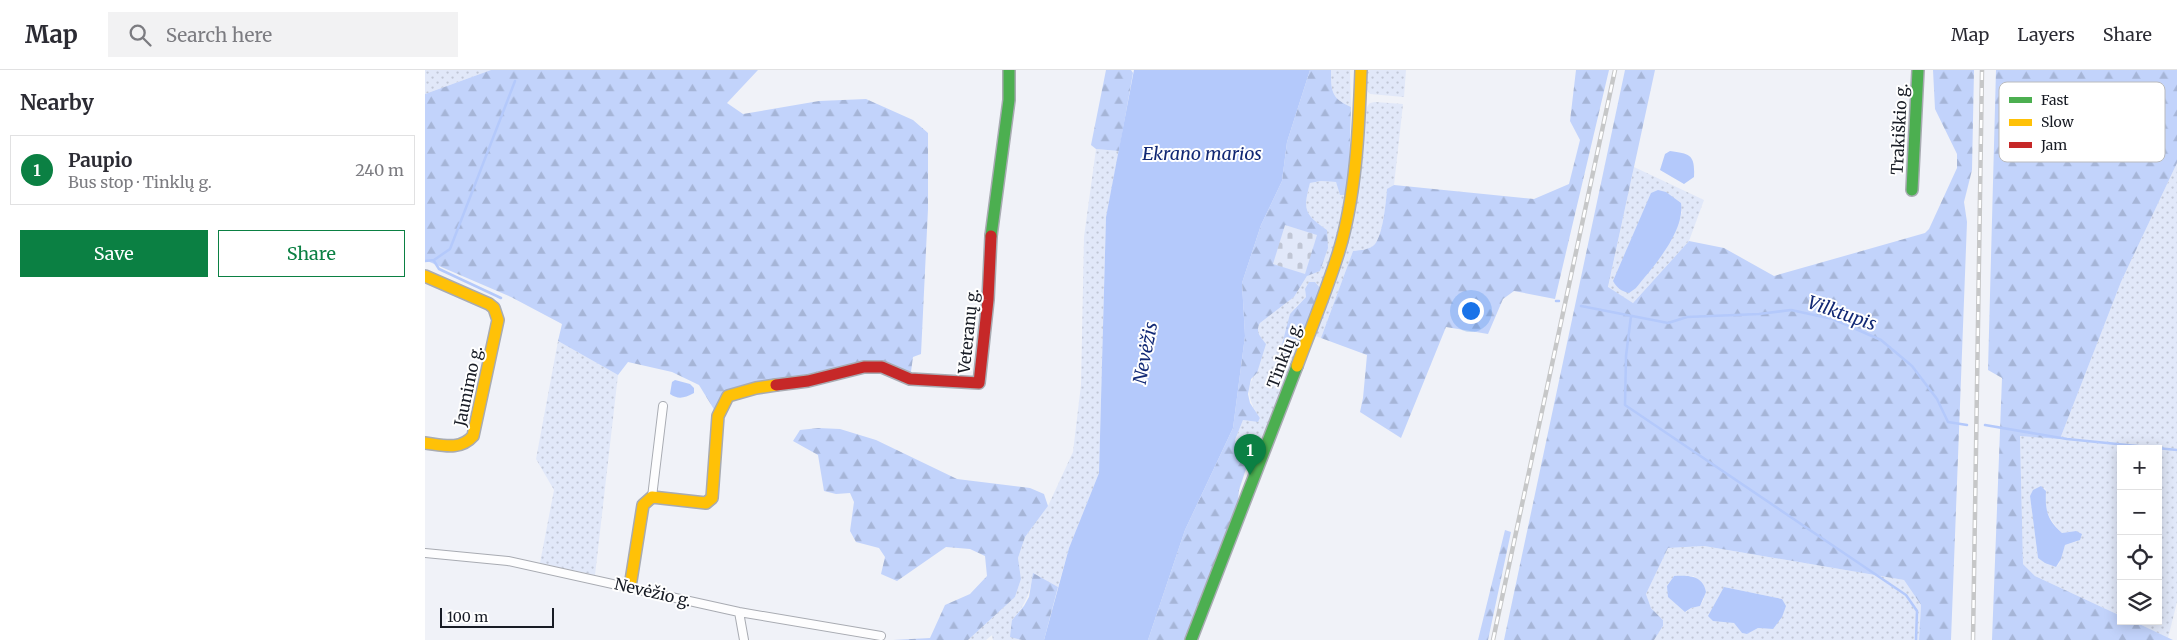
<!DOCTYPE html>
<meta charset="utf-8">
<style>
body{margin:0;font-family:Merriweather,serif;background:#f2f2f3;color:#2b2b33}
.controls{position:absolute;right:15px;bottom:15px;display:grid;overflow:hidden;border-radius:0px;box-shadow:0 2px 12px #0003}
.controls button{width:45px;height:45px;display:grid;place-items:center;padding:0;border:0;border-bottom:1px solid #e1e1e2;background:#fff;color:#2b2b33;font:25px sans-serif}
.scale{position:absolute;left:15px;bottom:12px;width:114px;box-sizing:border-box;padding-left:5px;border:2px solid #181c25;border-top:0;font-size:14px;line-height:18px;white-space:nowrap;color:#181c25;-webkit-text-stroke:4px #fff;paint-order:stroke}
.you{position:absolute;left:1045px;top:240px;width:18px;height:18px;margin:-12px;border:4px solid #fff;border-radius:50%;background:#1a73e8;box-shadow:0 0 0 8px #1a73e833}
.badge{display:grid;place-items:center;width:32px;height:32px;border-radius:50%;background:#0b8043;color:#fff;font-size:16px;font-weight:700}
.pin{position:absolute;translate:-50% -41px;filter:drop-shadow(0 1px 2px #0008)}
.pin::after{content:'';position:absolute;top:26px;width:18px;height:15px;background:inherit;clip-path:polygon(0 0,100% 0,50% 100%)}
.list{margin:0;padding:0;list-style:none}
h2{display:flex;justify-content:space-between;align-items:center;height:65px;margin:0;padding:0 20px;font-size:21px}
h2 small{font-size:16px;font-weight:400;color:#7c7c81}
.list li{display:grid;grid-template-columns:32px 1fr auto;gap:15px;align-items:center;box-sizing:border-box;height:70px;margin:0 10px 10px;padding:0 10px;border:1px solid #e1e1e2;border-radius:0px}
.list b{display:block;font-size:19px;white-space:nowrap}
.list p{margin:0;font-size:16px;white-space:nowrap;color:#7c7c81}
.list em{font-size:16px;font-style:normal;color:#7c7c81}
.actions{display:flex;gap:10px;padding:15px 20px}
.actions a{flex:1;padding:11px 0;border:1px solid #0b8043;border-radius:0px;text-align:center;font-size:18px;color:#0b8043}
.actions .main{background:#0b8043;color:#fff}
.icon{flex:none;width:28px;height:28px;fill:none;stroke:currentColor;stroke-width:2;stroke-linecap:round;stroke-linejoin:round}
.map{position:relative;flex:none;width:1752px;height:570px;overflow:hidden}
header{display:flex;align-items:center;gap:30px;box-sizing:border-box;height:70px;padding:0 25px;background:#fff;border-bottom:1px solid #e1e1e2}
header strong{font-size:24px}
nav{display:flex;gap:28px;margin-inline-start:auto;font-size:18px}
.search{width:350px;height:45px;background:#f2f2f3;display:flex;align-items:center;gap:12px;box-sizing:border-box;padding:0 18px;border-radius:0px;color:#7c7c81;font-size:19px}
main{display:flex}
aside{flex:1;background:#fff}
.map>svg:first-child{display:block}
.green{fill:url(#green-dots);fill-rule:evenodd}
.forest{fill:url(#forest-firs)}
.cemetery{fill:url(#cemetery-stones)}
.water{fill:#b4c9fb}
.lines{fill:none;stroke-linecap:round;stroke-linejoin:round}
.stream{stroke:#b4c9fb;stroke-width:2.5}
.street-casing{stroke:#a8abb2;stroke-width:10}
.fast-casing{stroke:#a8abb2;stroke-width:14}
.slow-casing{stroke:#a8abb2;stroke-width:14}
.jam-casing{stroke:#a8abb2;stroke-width:14}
.street{stroke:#fdfdfe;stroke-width:8}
.fast{stroke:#4caf50;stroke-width:11}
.slow{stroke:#ffc107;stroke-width:11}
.jam{stroke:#c62828;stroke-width:11}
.rail-casing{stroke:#c6c7c8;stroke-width:4.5}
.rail{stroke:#fff;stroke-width:2.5;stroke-dasharray:8;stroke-linecap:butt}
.labels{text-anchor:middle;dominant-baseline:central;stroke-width:4;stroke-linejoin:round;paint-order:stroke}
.street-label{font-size:16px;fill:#181c25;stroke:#fff}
.water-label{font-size:18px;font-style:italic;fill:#122975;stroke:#fff}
.key{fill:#fff;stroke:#babbbe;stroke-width:1}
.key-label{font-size:14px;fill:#181c25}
</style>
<header>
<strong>Map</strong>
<div class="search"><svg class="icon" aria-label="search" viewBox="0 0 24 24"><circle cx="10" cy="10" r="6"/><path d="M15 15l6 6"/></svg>Search here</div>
<nav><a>Map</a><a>Layers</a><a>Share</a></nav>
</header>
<main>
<aside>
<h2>Nearby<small></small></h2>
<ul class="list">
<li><span class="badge">1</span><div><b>Paupio</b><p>Bus stop · Tinklų g.</p></div><em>240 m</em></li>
</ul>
<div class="actions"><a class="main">Save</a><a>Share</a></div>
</aside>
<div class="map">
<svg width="1752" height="570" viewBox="0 0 1752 570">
<defs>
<pattern id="green-dots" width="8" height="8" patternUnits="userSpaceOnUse" patternTransform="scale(1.25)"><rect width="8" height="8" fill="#e1e8f9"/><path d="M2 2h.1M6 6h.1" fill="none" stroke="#c0c6d5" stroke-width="1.8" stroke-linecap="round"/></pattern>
<pattern id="forest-firs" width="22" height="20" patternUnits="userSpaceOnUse" patternTransform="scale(1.25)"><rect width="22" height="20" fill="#c2d3fb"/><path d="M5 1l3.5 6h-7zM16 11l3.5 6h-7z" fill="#a6b5d7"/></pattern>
<pattern id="cemetery-stones" width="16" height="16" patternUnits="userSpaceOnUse" patternTransform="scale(1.25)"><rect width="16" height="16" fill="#e1e8f9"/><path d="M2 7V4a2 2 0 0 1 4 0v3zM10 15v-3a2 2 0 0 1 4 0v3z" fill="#c0c6d5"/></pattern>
</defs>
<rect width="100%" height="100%" fill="#f0f2f8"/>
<!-- green -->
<path class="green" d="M0 0H66L0 24Z
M906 0H925L926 37C906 28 906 21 906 0Z
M939 0H981L979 27 945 24 939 16Z
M950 32 978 34 969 115 962 120C961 132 958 164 950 174 945 180 935 180 928 181L896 268 888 265C908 214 930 162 935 107 937 88 932 46 945 33Z
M671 79 694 81 681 147 674 403 644 478 633 517 608 504C605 524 600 535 587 550L597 570H568L567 565 561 570H543L590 527 596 509 593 488 600 467 623 436 648 382 656 315 659 167Z
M1752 93V532L1743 568 1708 551H1733V379H1696V546L1610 506 1598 494 1595 365 1635 369 1696 212ZM1620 418C1622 424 1619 428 1620 434 1622 446 1629 455 1637 463L1651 461 1653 471 1640 475 1634 494 1631 497 1613 488 1605 426Z
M1209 97 1279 130 1264 171 1208 233 1183 218ZM1257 141C1250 170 1229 195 1211 218L1191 208Z
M896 111 911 112 915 124 920 125 909 179 895 218 880 219 881 227 870 238 866 276 870 271H875L840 361 826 384 812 379 810 370 818 350 833 352 835 348C825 333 818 318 832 303V259L835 253 869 227 882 206 902 160C879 144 878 140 885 113Z
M133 271 193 305 170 505 115 493 129 420 111 389Z
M1279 476 1479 510 1496 535 1494 570H1229L1238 556V550L1226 538 1221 524 1243 478ZM1249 506H1269L1279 529 1275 536 1266 538 1261 542 1252 533 1242 516ZM1299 517 1357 529 1348 559 1333 558 1322 564 1317 563 1309 553 1303 552Z"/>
<!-- forest -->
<path class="forest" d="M66 0H333L302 33 318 44 394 31 441 29 488 50 503 63V139L496 284 488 287 485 309 457 297 303 326 293 346 274 315 247 302 203 292 193 305 133 271 137 254 86 227 0 190V24Z
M681 0H706L708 3 694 81 671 79 666 75Z
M885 0H906C906 21 906 28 926 37L924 105 920 125H915L911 112 896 111 885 113C878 140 879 144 902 160L903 178 895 201 882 206 869 227 835 253C830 262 835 266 841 274L832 303 826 309 823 324 825 333 835 348 833 352 818 350 810 370 812 379 826 384 814 420 813 431 759 570H723L760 460 808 358 820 266 817 213 836 155 857 111 862 72Z
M1151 0H1184L1130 229 1089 221 1078 229 1063 264 1021 257 976 368 935 342 938 328 942 285 896 268 928 181C935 180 945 180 950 174 958 164 961 132 962 119L969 115 1109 129 1144 114 1155 70 1145 51Z
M1200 0H1230L1183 217 1208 233 1264 171 1299 178 1349 206 1500 163 1504 159 1532 98V84L1510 39 1508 0H1549L1547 100 1539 132 1542 152 1526 570H1494L1496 535 1479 510 1279 476 1243 478 1221 524 1226 538 1238 550V556L1229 570H1079Z
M1571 0H1752V93L1696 212 1635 369 1595 366 1598 494 1610 506 1696 546V551H1708L1748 570H1567L1577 308 1563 300Z
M884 212H890L895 218 875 271H870L862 285 858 286 855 282 865 244 881 227 880 219Z
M393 358 415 359 451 370 532 409 605 418 619 424 623 436 600 467 593 488 596 509 590 527 543 570H468L505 568 520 535 545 524 562 506 560 486 545 479 521 477 472 511 456 504 460 487 454 478 431 472 425 461 429 432 425 423 411 424 399 421 393 385 368 371 375 360Z
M1080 460 1086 462 1063 570H1053Z
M608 503 633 517 619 570H597L585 567 587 550 599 536 604 527Z"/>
<!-- cemetery -->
<path class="cemetery" d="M860 155 892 165 880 204 848 194Z"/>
<!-- water -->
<path class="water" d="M709 0H885L862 72 857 111 836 155 817 213 820 266 808 358 760 460 723 570H619L644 478 674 403 681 147Z
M1245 81C1266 84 1270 85 1269 107L1259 114 1235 100 1240 84Z
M1233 120 1241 122 1256 133C1260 162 1228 197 1211 218L1204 223C1196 221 1192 218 1188 211L1226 123Z
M250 310 265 314 269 318V323C259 328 254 330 245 324L247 312Z
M1616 416 1621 421C1620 440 1622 450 1637 463L1651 461 1657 464 1655 470 1640 475 1636 489 1631 497 1620 493 1613 488 1605 426 1608 420Z
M1249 506C1263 505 1278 505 1281 522L1275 536 1266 538 1260 542 1243 527 1242 516Z
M1299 517 1357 529 1361 536 1357 547 1348 559 1333 558 1322 564 1317 563 1309 553 1288 551 1283 546Z"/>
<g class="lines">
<!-- stream -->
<path class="stream" d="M0 191 9 190 25 179 90 11
M9 191 14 199 76 228
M1131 231H1134
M1156 236 1243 253 1262 247 1334 244 1366 240 1408 249 1456 270 1487 296 1512 329 1523 352 1542 355
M1206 246 1201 286 1200 335 1481 525 1492 541 1491 570
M1560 355 1642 369 1752 380"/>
<!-- street casing -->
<g class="street-casing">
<path id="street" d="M227 427 238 336
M0 483 83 491 314 542 456 566
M314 542 319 570"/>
</g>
<!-- fast casing -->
<g class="fast-casing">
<path id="fast" d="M1487 120 1493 0
M566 166 584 30V0
M766 570 872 296"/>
</g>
<!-- slow casing -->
<g class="slow-casing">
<path id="slow" d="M0 206 64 234 69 238 73 250 48 366C35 381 17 375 0 373
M872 296C886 258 902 220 914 181 931 125 934 58 936 0
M205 517 218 435 227 427 281 433 287 428 293 346 303 326 331 318 351 315"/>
</g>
<!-- jam casing -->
<g class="jam-casing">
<path id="jam" d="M351 315 383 311 439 297H457L485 309 554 313 563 230 566 166"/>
</g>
<!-- street -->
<use href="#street" class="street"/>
<!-- fast -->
<use href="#fast" class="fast"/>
<!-- slow -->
<use href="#slow" class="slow"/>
<!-- jam -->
<use href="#jam" class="jam"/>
<!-- rail casing -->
<g class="rail-casing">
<path id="rail" d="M1068 570 1190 0
M1548 570 1557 0"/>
</g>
<!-- rail -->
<use href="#rail" class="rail"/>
</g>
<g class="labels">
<!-- street labels -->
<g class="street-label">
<text transform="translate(1474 59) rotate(-87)">Trakiškio g.</text>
<text transform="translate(543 261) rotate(-84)">Veteranų g.</text>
<text transform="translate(859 285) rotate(-69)">Tinklų g.</text>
<text transform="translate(43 316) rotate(-78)">Jaunimo g.</text>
<text transform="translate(228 522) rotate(13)">Nevėžio g.</text>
</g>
<!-- water labels -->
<g class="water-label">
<text x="777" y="83">Ekrano marios</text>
<text transform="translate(1417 243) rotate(19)">Vilktupis</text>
<text transform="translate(720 283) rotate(-79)">Nevėžis</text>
</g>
</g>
<!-- legend -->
<rect x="1574" y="12" width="166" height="80" rx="8" class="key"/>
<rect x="1584" y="27" width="23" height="6" fill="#4caf50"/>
<rect x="1584" y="49" width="23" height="7" fill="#ffc107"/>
<rect x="1584" y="72" width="23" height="6" fill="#c62828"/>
<g class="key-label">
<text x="1616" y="35">Fast</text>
<text x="1616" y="57">Slow</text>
<text x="1616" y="80">Jam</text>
</g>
</svg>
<div class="controls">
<button>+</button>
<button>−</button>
<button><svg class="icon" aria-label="locate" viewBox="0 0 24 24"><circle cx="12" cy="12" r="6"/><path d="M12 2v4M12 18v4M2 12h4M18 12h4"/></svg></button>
<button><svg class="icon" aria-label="layers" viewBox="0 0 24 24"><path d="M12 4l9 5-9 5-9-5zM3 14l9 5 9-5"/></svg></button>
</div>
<div class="scale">100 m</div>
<div class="you"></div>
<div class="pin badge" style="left:825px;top:405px">1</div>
</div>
</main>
